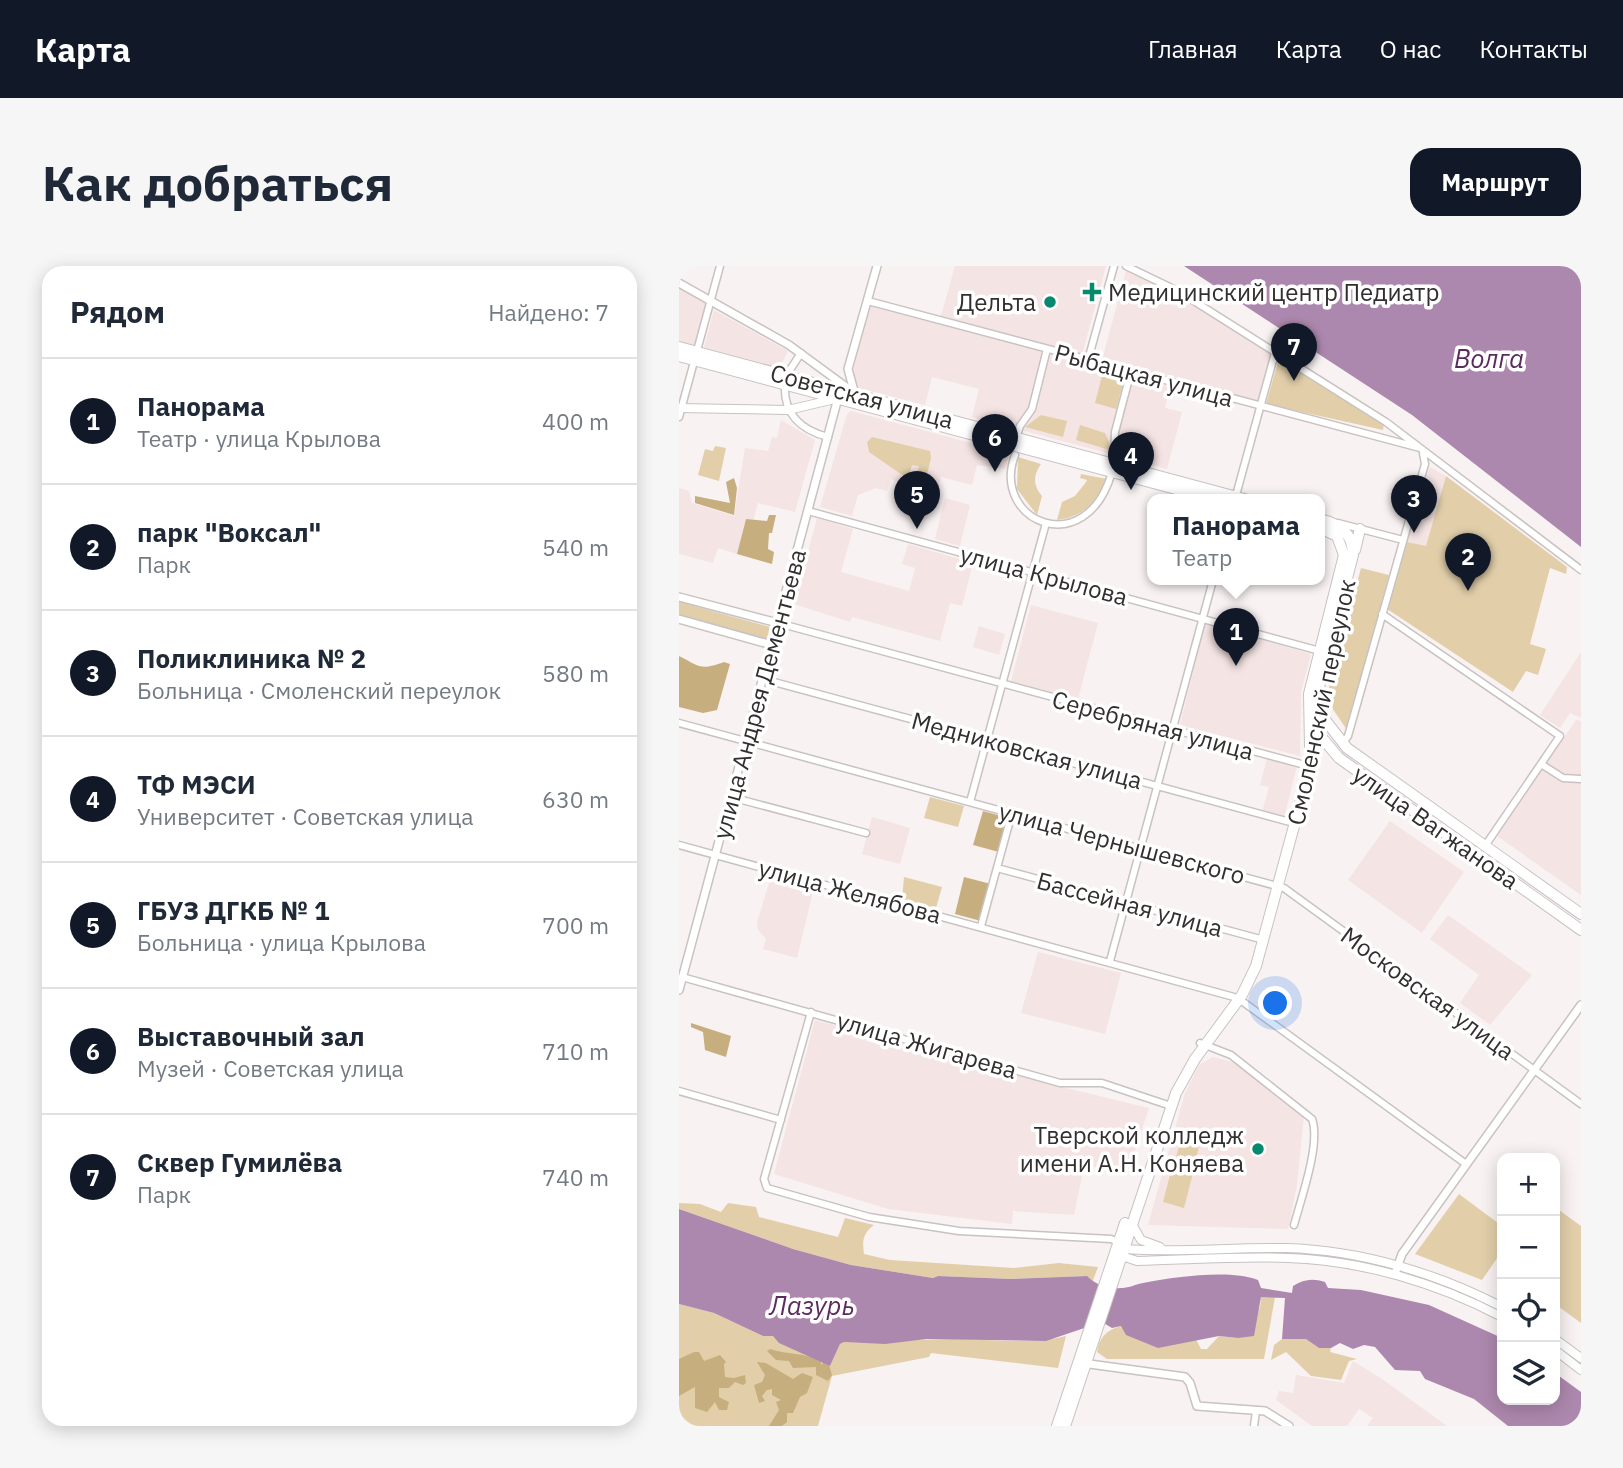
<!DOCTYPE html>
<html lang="ru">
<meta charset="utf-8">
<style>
body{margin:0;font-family:"IBM Plex Sans",sans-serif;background:#f6f6f7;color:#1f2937}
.controls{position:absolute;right:21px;bottom:21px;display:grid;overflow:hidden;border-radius:14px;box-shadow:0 4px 18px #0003}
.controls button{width:63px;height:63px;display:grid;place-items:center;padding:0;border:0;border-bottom:2px solid #e0e1e3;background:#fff;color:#1f2937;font:35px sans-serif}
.you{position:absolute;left:597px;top:738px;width:24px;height:24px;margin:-18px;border:5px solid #fff;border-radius:50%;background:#1a73e8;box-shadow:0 0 0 10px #1a73e833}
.badge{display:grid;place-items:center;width:46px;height:46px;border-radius:50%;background:#111827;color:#fff;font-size:23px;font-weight:700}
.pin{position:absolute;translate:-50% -58px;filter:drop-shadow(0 2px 4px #0008)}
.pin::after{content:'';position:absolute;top:37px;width:24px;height:21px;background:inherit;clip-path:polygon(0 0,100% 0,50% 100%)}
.popup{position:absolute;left:468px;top:228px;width:178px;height:91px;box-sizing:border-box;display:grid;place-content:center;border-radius:14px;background:#fff;filter:drop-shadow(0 2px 5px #0005);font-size:23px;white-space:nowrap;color:#747a83}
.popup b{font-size:26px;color:#1f2937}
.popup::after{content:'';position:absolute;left:50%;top:100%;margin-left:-14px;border:14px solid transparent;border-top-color:#fff}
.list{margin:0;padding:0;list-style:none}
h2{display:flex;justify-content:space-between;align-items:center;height:91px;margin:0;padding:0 28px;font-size:30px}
h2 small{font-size:23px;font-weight:400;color:#747a83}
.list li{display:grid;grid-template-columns:46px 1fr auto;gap:21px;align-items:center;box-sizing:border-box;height:126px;padding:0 28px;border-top:2px solid #e0e1e3}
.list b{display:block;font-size:26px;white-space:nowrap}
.list p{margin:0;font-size:23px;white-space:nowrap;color:#747a83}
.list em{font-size:23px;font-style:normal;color:#747a83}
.icon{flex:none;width:38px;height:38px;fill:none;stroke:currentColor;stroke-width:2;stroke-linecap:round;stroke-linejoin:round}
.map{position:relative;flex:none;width:902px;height:1160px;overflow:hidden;border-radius:21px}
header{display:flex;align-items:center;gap:42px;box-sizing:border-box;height:98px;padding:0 35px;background:#111827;color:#fff}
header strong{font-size:33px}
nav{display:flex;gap:38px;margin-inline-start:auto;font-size:24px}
.intro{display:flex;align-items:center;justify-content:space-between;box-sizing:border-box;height:168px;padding:0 42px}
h1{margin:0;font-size:49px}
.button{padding:18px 32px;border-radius:21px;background:#111827;color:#fff;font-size:24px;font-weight:700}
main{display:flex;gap:42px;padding:0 42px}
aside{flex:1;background:#fff;border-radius:21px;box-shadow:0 4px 18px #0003}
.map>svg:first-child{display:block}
.built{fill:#f4e4e3}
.green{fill:#e2cfaa}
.forest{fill:#c7ae7e}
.water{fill:#ad88ae}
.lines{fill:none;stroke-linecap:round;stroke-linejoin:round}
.minor-casing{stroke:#c8c2c1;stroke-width:9}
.tertiary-casing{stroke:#c8c2c1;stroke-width:10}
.secondary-casing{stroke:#c8c2c1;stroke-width:10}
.primary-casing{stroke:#c8c2c1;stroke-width:12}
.minor{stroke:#fff;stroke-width:6}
.tertiary{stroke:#fff;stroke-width:7}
.secondary{stroke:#fff;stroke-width:8}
.primary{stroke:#fff;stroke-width:10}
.poi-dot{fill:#06896d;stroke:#fff;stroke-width:2.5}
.labels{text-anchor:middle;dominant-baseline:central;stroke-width:7;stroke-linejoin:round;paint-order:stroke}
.poi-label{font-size:24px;fill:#322f2f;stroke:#fff;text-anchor:end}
.street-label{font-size:24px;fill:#322f2f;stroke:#fff}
.water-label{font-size:26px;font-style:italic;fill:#5b2b5d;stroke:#fff}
</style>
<header>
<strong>Карта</strong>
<nav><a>Главная</a><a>Карта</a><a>О нас</a><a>Контакты</a></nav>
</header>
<div class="intro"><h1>Как добраться</h1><a class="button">Маршрут</a></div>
<main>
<aside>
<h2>Рядом<small>Найдено: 7</small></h2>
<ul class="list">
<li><span class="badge">1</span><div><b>Панорама</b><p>Театр · улица Крылова</p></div><em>400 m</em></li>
<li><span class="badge">2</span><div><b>парк &quot;Воксал&quot;</b><p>Парк</p></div><em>540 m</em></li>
<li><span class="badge">3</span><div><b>Поликлиника № 2</b><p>Больница · Смоленский переулок</p></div><em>580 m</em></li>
<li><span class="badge">4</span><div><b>ТФ МЭСИ</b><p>Университет · Советская улица</p></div><em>630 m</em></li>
<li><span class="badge">5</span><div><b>ГБУЗ ДГКБ № 1</b><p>Больница · улица Крылова</p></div><em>700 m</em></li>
<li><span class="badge">6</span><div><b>Выставочный зал</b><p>Музей · Советская улица</p></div><em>710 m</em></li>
<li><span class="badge">7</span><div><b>Сквер Гумилёва</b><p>Парк</p></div><em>740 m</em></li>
</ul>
</aside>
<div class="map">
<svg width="902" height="1160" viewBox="0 0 902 1160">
<rect width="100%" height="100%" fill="#f9f2f2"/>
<!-- built -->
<path class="built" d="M276 0H427L403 89 261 53Z
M447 5 499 27 595 89 581 137 423 94Z
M0 21 30 37 18 80 0 75Z
M191 40 370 85 491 121 486 142 503 146 488 203 293 151 300 123 253 111 246 139 176 121 172 113Z
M35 44 109 85 100 102 25 81Z
M172 145 330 187 327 203 298 199 293 219 262 211 258 225 247 229 212 213 208 225 197 222 179 229 173 250 141 241 168 148Z
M102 154 136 174 116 246 79 237 74 255 67 253 58 288 39 282 34 297 0 288V222L10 225 13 237 55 250 66 182 89 185 93 171 98 172Z
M751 201 767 210 747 281 728 276Z
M266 232 291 239 281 280 256 273Z
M138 252 174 263 162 306 230 325 236 302 223 298 229 278 294 297 283 340 271 337 261 375 173 351 171 356 115 338Z
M352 339 419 357 399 433 332 415Z
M526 357 632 388 622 426 621 490 501 459Z
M300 360 326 368 320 389 294 381Z
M902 386V452L891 447 881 462 861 449Z
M897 454 902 455V629L818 570Z
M588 492 618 500 605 552 583 546 590 521 581 519Z
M193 551 231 562 221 598 183 588Z
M711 555 785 606 743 667 669 614Z
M91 614 134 626 118 692 84 683 87 673 79 664 78 656Z
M769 649 853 709 811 759 781 737 800 709 751 673Z
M359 686 442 707 426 768 342 747Z
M136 754 172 764 174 760 391 823 470 842 450 902 405 901 395 949 334 945 333 958 209 943 95 908Z
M534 791 557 797 625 849 618 919 609 963 469 959 506 827 520 799Z
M674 1095 703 1113 768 1160H688L694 1152 680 1143 668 1160H633L597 1134 600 1125 614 1127 617 1109 665 1117Z"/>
<!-- green -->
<path class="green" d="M600 92 705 157 704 164 587 138Z
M424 106 446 111 437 143 416 137Z
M362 149 388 155 384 171 346 161Z
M401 159 426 167 434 185 397 174Z
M193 171 251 185 252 192 248 208 252 209 247 223 236 216 240 200 233 199 229 213 190 186 188 176Z
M36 180 47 182 40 215 19 209 26 183 34 185Z
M339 191 362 198C356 207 352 217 363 230L358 249 338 223Z
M402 208 428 213C417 236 405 251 378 254L383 236 396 230 407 216 408 214 401 212Z
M767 210 888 301 887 308 871 302 851 378 867 383 859 409 847 405 834 426 708 343 728 276 747 280Z
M682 302 710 309 668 464 647 433Z
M0 336 91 361 87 375 0 350Z
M251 531 285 540 279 561 245 552Z
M225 611 263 621 257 642 223 633Z
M504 864 523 869 516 897 497 892Z
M494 897 515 903 505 942 484 936Z
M780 928 823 960V985L803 1014 736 988Z
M0 937 21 938 42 946 49 937 77 941 80 951 159 971 166 952 195 959C184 967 183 975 185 988L211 994 335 1002 380 997 419 1001 413 1017 407 1010 332 1013 259 1010 254 1012 172 999 114 983 0 943Z
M880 944 902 960V1057L876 1038V950Z
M582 1031H596L585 1093H428L418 1086C420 1072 427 1064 442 1060 456 1083 493 1077 517 1073L522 1083H528L540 1070 559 1072C572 1059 582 1050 582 1031Z
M0 1038 35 1047 84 1070H94L151 1100 161 1078 165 1076C202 1078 237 1073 274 1073 310 1073 352 1079 387 1070L379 1102 252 1087 250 1091 153 1110 139 1160H0Z
M603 1073H628L640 1082H652L651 1086 678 1093 670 1095 662 1114 632 1110 607 1086 592 1094 595 1079Z"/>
<!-- forest -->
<path class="forest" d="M55 212 58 222 55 249 16 237V230L51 237 47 216Z
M90 249H97L93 267H90L89 283 95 286 93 298 58 288 67 253 88 255Z
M0 390C20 400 21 405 45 396L51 398 38 444 24 447 0 441Z
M304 545 329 552 320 586 294 579Z
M285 611 312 618 302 655 276 648Z
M12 757 52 770 47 791 26 784 24 766 12 761Z
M91 1083C109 1089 124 1086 142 1095V1099L145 1096 150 1099 153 1109 149 1115 137 1109V1101L114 1102 110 1095 97 1094 88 1085Z
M15 1086H20L25 1095 41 1089 47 1096 45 1098 46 1111 55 1112 66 1109 67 1117 64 1119 56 1116 50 1122H40V1131L50 1136 48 1144H40L36 1136 28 1146 16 1142V1121L0 1130V1093Z
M78 1096 87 1097 114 1113 123 1107 134 1111 128 1127 121 1131 114 1147H108V1156L103 1160H90L100 1144 97 1136 102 1134 93 1129V1123L88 1124 83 1130 86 1135 80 1137 75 1119 83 1116 86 1109Z"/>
<!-- water -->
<path class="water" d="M505 0H887L902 8V281L733 149Z
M0 943 114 983 172 999 254 1012 259 1010 332 1013 408 1010C416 1019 431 1023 443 1022 450 1022 457 1018 464 1017 495 1011 551 1003 579 1014L582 1022 613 1027 614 1020C625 1013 634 1012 646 1016L649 1022 682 1024 750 1039 823 1072V1134H876V1107L902 1126V1160H829L795 1133 746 1113 741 1105 716 1104 696 1081 685 1079 674 1083 661 1077 652 1082H640L627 1073H603L606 1032 582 1031 575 1070 559 1072 540 1070 479 1082 447 1069 442 1060 433 1062 423 1056 367 1075 248 1073 206 1078 165 1076 161 1078 151 1100 100 1077 94 1070H84L35 1047 0 1038Z"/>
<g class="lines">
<!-- minor casing -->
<g class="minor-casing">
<path id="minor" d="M447 0 499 25 707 156 902 304
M189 35 741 182
M409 94 435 0
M107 110 122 87
M106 118C104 148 122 164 149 171
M0 151 41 0
M337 172 341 160 353 143 368 83
M336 189C311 255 407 297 433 206
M435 198 436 166 452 105
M556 233 596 87
M129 245 641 385
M659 257 724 274
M703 348 881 470 806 580
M99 357 626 499
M84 413 611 556
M0 457 605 622 902 838
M663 478 669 470 746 198 744 187
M862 498 884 512 902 513
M52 531 187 567
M291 536 367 257
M0 579 555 731
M318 602 585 674
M302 660 333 547
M431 695 534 314
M3 711 381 817H423L492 840
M560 733 787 898
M132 746 85 913 88 922 190 951 280 965 432 973 440 976
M521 777 552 789 633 853C642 877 622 933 615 959
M0 825 102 854
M575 1160 577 1145"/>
</g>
<!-- tertiary casing -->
<g class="tertiary-casing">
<path id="tertiary" d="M0 17 110 79 174 126
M175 125 169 103 198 0
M0 331 99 357
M0 353 93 379
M0 724 159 132
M717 1005 723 988 902 739
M403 1097 506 1111 511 1117 518 1140 586 1145 610 1160"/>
</g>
<!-- secondary casing -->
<g class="secondary-casing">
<path id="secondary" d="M0 142 109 144 156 133
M453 958 462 974 481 981
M823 1041C758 1007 681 984 607 982 553 981 499 987 446 983L437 988 458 995C508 994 558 990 608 992 682 994 758 1017 823 1051
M876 1073 902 1092
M876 1084 902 1104"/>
</g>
<!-- primary casing -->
<g class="primary-casing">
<path id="primary" d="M0 81 569 234
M0 90 538 234
M676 284 681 263
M643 450 668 482 902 648
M639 467 660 492 902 664
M631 481 630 428 665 289 658 270 641 262
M378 1160 446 957
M386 1160 497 827 516 793 563 729 577 700 640 468 639 425 674 289C674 267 661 258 641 253"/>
</g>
<!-- minor -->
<use href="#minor" class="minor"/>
<!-- tertiary -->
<use href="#tertiary" class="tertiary"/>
<!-- secondary -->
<use href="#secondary" class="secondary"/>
<!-- primary -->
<use href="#primary" class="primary"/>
</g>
<!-- markers -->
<g class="poi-dot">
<path d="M409.5 15.5h7v7h7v7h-7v7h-7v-7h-7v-7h7z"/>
<circle cx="371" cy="36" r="7"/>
<circle cx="579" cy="883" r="7"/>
</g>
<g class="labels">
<!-- poi labels -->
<g class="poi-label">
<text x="429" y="26" text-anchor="start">Медицинский центр Педиатр</text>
<text x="357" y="36">Дельта</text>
<text x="565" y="869">Тверской колледж<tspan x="565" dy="28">имени А.Н. Коняева</tspan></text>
</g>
<!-- street labels -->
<g class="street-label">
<text transform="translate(465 109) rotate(15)">Рыбацкая улица</text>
<text transform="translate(183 130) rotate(15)">Советская улица</text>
<text transform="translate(365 309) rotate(15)">улица Крылова</text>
<text transform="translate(80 428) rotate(-75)">улица Андрея Дементьева</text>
<text transform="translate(642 436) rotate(-78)">Смоленский переулок</text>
<text transform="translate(474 459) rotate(15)">Серебряная улица</text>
<text transform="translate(348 484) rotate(15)">Медниковская улица</text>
<text transform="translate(757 561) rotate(35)">улица Вагжанова</text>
<text transform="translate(443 577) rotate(15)">улица Чернышевского</text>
<text transform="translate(171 625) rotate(15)">улица Желябова</text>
<text transform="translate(451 638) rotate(15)">Бассейная улица</text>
<text transform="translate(749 727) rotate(36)">Московская улица</text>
<text transform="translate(248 779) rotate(16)">улица Жигарева</text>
</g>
<!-- water labels -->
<g class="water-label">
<text x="810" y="92">Волга</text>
<text x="133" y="1039">Лазурь</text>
</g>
</g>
</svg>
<div class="controls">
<button>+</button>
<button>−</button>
<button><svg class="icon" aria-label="locate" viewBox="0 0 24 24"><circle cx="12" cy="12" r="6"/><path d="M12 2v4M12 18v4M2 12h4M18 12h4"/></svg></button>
<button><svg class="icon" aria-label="layers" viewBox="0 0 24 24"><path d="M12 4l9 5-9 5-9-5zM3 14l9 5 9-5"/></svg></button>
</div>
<div class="you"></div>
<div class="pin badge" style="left:557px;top:400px">1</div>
<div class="popup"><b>Панорама</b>Театр</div>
<div class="pin badge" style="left:789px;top:325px">2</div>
<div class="pin badge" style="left:735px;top:267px">3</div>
<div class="pin badge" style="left:452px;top:224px">4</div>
<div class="pin badge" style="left:238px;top:263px">5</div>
<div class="pin badge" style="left:316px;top:206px">6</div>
<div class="pin badge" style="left:615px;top:115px">7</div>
</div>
</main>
